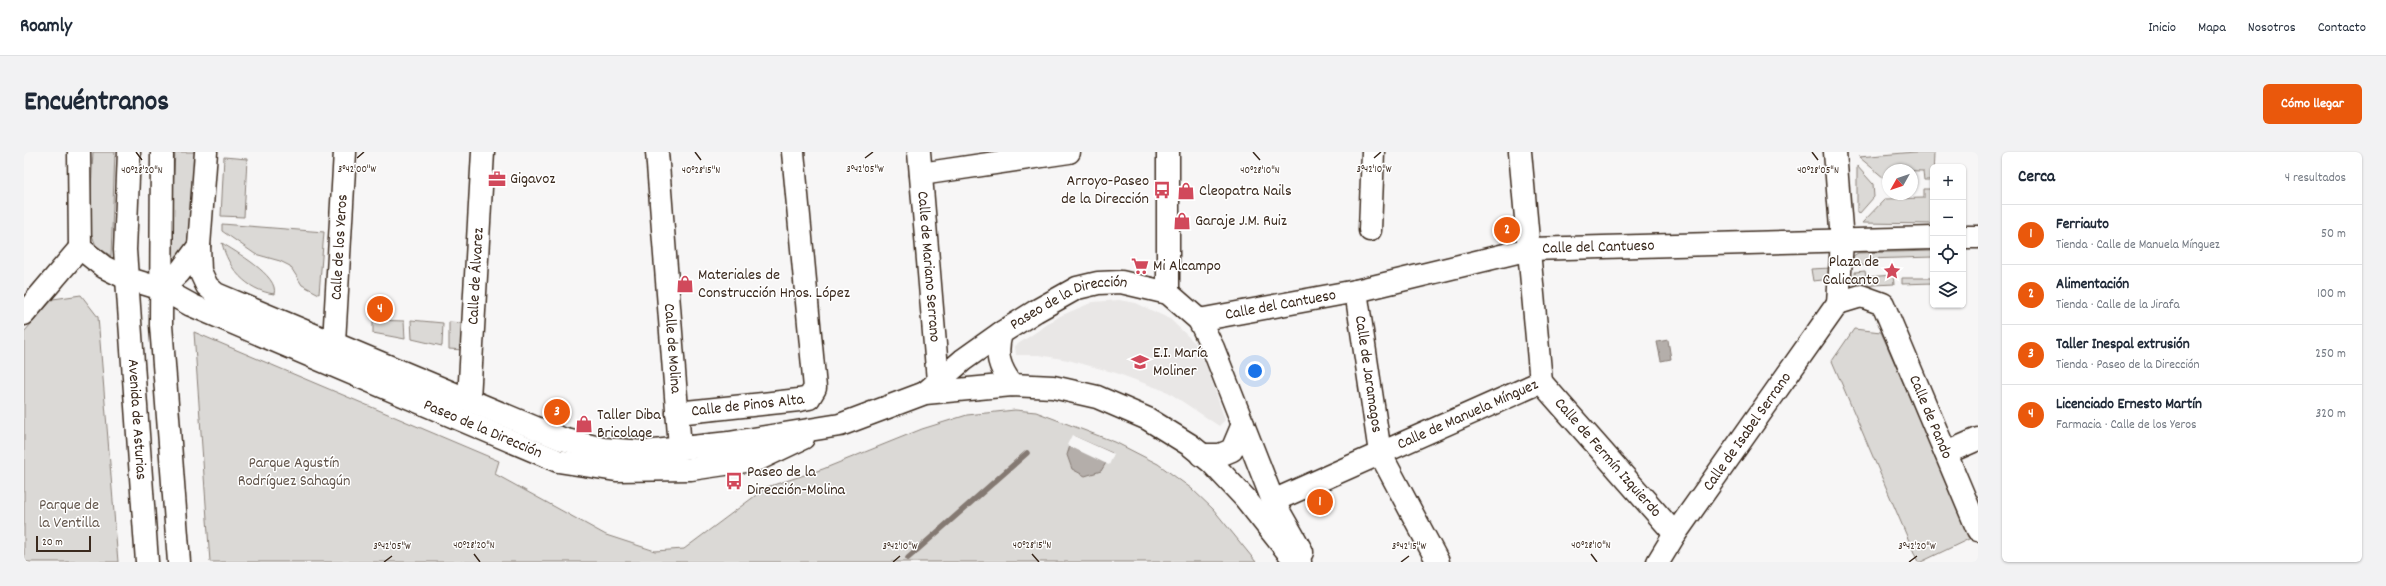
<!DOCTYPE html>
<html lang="es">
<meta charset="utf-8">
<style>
body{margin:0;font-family:Dekko,sans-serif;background:#f2f2f3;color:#1f2937}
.controls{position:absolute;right:12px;top:12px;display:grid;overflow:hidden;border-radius:6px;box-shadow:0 1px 3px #0004}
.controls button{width:36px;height:36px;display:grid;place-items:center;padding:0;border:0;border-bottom:1px solid #e0e1e3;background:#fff;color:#1f2937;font:20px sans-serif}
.compass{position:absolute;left:1858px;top:12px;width:36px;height:36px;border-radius:50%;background:#fff;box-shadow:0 1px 3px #0004;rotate:230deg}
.scale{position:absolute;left:12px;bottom:10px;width:55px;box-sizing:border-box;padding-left:4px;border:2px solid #3b2a1e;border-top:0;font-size:11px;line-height:14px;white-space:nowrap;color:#3b2a1e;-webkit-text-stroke:3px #fff;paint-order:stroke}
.you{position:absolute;left:1231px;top:219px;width:14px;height:14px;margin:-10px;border:3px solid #fff;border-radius:50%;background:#1a73e8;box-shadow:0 0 0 6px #1a73e833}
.badge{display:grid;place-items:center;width:26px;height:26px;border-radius:50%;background:#ea580c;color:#fff;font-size:13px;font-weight:700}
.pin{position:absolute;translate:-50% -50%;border:2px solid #fff;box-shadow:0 1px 4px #0006}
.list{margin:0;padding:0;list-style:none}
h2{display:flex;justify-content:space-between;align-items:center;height:52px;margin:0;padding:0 16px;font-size:17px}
h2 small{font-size:13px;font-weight:400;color:#747a83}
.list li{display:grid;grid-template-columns:26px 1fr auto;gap:12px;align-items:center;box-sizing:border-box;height:60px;padding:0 16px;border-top:1px solid #e0e1e3}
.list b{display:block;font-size:15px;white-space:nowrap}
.list p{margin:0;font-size:13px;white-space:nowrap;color:#747a83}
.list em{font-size:13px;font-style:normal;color:#747a83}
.icon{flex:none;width:22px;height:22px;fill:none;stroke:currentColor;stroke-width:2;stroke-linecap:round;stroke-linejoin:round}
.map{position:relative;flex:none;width:1954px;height:410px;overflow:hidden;border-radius:6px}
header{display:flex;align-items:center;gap:24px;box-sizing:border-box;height:56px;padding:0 20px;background:#fff;border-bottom:1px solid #e0e1e3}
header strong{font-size:19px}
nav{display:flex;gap:22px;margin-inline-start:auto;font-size:14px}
.intro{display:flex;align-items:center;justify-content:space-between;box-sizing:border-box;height:96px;padding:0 24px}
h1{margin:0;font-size:28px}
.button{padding:10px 18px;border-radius:6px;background:#ea580c;color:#fff;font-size:14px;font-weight:700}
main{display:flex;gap:24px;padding:0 24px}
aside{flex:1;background:#fff;border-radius:6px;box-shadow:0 1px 3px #0004}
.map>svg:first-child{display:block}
.built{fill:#e9e7e6}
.green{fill:#dbd9d6;stroke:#8b827a}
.water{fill:#b4aeaa;stroke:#847972}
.pier{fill:#f7f6f6}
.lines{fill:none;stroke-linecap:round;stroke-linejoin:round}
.stream{stroke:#847972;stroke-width:5.5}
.street-casing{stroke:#3b2a1e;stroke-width:25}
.secondary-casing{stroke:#3b2a1e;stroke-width:25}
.street{stroke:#fff;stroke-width:22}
.secondary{stroke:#fff;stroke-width:22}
.ticks{fill:none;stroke:#3b2a1e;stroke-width:1.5}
.labels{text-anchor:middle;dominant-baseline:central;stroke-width:3;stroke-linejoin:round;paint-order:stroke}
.poi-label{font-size:16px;fill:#3b2a1e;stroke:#fff;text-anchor:start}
.street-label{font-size:16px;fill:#3b2a1e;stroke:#fff}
.park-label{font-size:16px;fill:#63564c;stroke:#fff}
.ticks-label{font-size:10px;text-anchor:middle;fill:#3b2a1e;stroke:#fff;stroke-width:3;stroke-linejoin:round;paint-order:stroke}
</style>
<header>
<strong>Roamly</strong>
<nav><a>Inicio</a><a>Mapa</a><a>Nosotros</a><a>Contacto</a></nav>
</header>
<div class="intro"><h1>Encuéntranos</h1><a class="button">Cómo llegar</a></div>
<main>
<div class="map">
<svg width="1954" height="410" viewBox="0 0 1954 410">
<rect width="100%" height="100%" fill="#f7f6f6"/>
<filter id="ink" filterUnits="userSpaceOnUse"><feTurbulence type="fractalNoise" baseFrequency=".025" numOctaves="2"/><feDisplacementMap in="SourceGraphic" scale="8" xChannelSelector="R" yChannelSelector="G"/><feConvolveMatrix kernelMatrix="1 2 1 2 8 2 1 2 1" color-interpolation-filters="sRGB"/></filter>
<g filter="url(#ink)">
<!-- built -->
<path class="built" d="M1095 148 1112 151 1146 167 1171 191 1185 220 1201 268 1195 274 1144 240 1092 221 1044 208 1015 203H992L991 194 1036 164 1069 150Z"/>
<!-- green -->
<path class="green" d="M69 0H91L87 104 72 94 65 75Z
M151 0H171L165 87 160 102 145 111Z
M1891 0H1910L1909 28H1900L1899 19 1864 18V26H1860L1835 5Z
M200 5 223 7 220 65 197 64Z
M1833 14 1849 32 1850 45 1835 62 1833 61Z
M1900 37H1909V72L1838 71 1861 47 1900 46Z
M198 72 300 80 295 142 278 133 266 114 256 109 231 102 198 79Z
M198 91C210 99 256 124 250 142 222 138 204 116 198 91Z
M1909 99V105L1842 107V113L1830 114 1829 104 1834 101Z
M1807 116 1808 127 1789 129 1787 117Z
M1841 119 1842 125 1869 123 1870 132 1832 134 1831 120Z
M1878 126H1909V131L1878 132Z
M57 143 74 165 94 410H0V180L29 147Z
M349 168 380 169 381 187 349 181Z
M387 168 419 171 418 194 388 187Z
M425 170 439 171V198L425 197Z
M1830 177 1857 180 1947 386 1897 410H1894L1808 209Z
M170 180 475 309 471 322 582 383 631 399 660 397 743 335 799 317 898 277 943 263 991 258 1012 260 1091 290 1134 312 1168 337 1189 357 1232 410H186Z"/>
<!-- water -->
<path class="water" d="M1644 188 1647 207 1637 209 1633 190Z
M1049 284 1088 301 1077 319 1061 324 1048 317 1043 303Z"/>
<!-- pier -->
<path class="pier" d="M1048 283 1090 302 1085 313 1043 293Z"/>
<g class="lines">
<!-- stream -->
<path class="stream" d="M884 406 1003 301"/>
<!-- street casing -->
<g class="street-casing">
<g id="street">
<path id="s1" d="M633 0 656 296"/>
<path id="s2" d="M895 0 914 229"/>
<path d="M1144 0V141"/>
<path d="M1811 0 1818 89 1814 151"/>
<path d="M897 22 1045 0"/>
<path d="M1346 78 1349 0"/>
<path d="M1939 85H1954"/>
<path id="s3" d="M1332 139 1356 301 1414 410"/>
<path id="s4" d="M1814 151 1837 144 1859 152 1954 378"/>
<path d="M0 162 56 96"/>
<path id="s5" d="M1175 168 1332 139 1506 97 1909 86"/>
<path id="s6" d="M310 190 321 0"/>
<path id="s7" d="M1517 230 1651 382"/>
<path id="s8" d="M445 247 459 0"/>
<path id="s9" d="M653 261 775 248 785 246 791 236 769 0"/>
<path d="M1922 301 1954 287"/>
<path id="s10" d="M1249 349 1517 230 1496 0"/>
<path id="s11" d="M1634 410 1651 382 1814 151"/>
</g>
</g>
<!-- secondary casing -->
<g class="secondary-casing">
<g id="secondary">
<path id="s12" d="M55 0 56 96 80 115 102 126 138 137 167 153 534 309 592 318 667 317 735 307 779 286"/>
<path id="s13" d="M105 0 101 98 123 410"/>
<path d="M138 0 137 173 155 410"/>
<path d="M182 0 175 94 176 119 183 134 192 142 538 287 579 297 621 300 705 291 816 273 901 241 988 233 1029 235 1073 245 1124 267 1166 293 1187 310 1221 346 1263 399 1276 410"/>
<path d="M138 137 155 121 175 94"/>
<path d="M977 181C971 203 975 215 988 233"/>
<path id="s14" d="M901 241 939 208 977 181 1012 159 1053 136 1074 131 1097 130 1144 141 1175 168 1189 196 1249 349 1278 400"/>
<path d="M1177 303H1196L1208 298 1219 272"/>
</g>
</g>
<!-- street -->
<use href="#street" class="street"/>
<!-- secondary -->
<use href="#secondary" class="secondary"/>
</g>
</g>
<!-- ticks -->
<path class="ticks" d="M112 0 118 8M671 0 677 8M1229 0 1236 8M1788 0 1794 8M333 6 340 0M841 6 849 0M1350 6 1357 0M450 402 456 410M1008 402 1015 410M1567 402 1573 410M360 410 368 404M869 410 876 404M1377 410 1385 404M1885 410 1893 404"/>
<!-- icons -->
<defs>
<g id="office-bare" transform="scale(1.38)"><path d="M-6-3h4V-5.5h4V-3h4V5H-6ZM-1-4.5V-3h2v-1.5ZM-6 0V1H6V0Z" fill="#d1495b" stroke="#fff" stroke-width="2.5" paint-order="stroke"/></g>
<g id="bus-bare" transform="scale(1.38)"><path d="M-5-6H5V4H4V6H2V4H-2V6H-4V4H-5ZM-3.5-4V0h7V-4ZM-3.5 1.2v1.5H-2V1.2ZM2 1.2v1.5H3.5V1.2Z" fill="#d1495b" stroke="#fff" stroke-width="2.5" paint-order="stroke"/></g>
<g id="shop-bare" transform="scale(1.38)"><path d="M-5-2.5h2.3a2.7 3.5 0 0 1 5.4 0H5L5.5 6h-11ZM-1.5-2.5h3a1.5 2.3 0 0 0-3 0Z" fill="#d1495b" stroke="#fff" stroke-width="2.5" paint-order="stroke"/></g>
<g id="supermarket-bare" transform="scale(1.38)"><path d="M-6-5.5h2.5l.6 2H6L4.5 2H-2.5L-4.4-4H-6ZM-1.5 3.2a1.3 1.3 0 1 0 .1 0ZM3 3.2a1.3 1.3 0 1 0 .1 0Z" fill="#d1495b" stroke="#fff" stroke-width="2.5" paint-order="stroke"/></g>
<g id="sight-bare" transform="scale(1.38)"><path d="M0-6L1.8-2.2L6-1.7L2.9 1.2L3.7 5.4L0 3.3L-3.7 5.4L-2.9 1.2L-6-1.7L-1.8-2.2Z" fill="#d1495b" stroke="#fff" stroke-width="2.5" paint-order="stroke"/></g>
<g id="school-bare" transform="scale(1.38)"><path d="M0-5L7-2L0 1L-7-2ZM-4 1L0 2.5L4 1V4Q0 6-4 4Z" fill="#d1495b" stroke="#fff" stroke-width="2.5" paint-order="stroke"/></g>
</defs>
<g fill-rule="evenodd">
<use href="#office-bare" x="473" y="27"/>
<use href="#bus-bare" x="1138" y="38"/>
<use href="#shop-bare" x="1162" y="39"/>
<use href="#shop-bare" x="1158" y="69"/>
<use href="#supermarket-bare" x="1116" y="114"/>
<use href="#sight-bare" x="1868" y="119"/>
<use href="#shop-bare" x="661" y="132"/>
<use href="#school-bare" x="1116" y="210"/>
<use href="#shop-bare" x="560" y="272"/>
<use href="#bus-bare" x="710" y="329"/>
</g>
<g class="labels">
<!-- poi labels -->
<g class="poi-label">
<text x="486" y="27">Gigavoz</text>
<text x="1125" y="29" text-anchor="end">Arroyo-Paseo<tspan x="1125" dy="18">de la Dirección</tspan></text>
<text x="1175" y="39">Cleopatra Nails</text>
<text x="1171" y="69">Garaje J.M. Ruiz</text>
<text x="1855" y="110" text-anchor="end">Plaza de<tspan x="1855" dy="18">Calicanto</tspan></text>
<text x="1129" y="114">Mi Alcampo</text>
<text x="674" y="123">Materiales de<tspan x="674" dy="18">Construcción Hnos. López</tspan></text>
<text x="1129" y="201">E.I. María<tspan x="1129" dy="18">Moliner</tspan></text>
<text x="573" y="263">Taller Diba<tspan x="573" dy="18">Bricolage</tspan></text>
<text x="723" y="320">Paseo de la<tspan x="723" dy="18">Dirección-Molina</tspan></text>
</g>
<!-- street labels -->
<g class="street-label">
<text stroke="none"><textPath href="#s6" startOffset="95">Calle de los Yeros</textPath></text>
<text stroke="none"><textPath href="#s5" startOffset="407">Calle del Cantueso</textPath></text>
<text stroke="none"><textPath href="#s2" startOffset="115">Calle de Mariano Serrano</textPath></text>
<text stroke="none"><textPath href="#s8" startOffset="123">Calle de Álvarez</textPath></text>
<text stroke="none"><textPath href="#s5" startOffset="83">Calle del Cantueso</textPath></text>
<text stroke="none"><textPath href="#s14" startOffset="173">Paseo de la Dirección</textPath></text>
<text stroke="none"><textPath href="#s1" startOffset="197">Calle de Molina</textPath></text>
<text stroke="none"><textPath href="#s3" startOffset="84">Calle de Jaramagos</textPath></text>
<text stroke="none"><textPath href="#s9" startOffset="71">Calle de Pinos Alta</textPath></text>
<text stroke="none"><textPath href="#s10" startOffset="213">Calle de Manuela Mínguez</textPath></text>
<text stroke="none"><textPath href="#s4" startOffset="170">Calle de Pando</textPath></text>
<text stroke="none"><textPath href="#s13" startOffset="268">Avenida de Asturias</textPath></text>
<text stroke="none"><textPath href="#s12" startOffset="539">Paseo de la Dirección</textPath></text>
<text stroke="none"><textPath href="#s11" startOffset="158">Calle de Isabel Serrano</textPath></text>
<text stroke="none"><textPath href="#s7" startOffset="101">Calle de Fermín Izquierdo</textPath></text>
</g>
<!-- park labels -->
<g class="park-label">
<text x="270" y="311">Parque Agustín<tspan x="270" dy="18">Rodríguez Sahagún</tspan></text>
<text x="45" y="353">Parque de<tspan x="45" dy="18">la Ventilla</tspan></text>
</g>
</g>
<g class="ticks-label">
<text x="333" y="20">3°42'00"W</text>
<text x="841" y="20">3°42'05"W</text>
<text x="1350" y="20">3°42'10"W</text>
<text x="118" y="21">40°28'20"N</text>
<text x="677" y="21">40°28'15"N</text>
<text x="1236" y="21">40°28'10"N</text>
<text x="1794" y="21">40°28'05"N</text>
<text x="450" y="396">40°28'20"N</text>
<text x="1008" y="396">40°28'15"N</text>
<text x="1567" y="396">40°28'10"N</text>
<text x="368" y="397">3°42'05"W</text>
<text x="876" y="397">3°42'10"W</text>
<text x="1385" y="397">3°42'15"W</text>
<text x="1893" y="397">3°42'20"W</text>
</g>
</svg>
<div class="controls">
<button>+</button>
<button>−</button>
<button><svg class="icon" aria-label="locate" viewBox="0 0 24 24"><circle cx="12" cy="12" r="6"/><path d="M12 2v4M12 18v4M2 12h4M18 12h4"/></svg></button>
<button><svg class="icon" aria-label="layers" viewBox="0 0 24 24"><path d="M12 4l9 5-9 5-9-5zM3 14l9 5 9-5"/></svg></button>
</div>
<svg class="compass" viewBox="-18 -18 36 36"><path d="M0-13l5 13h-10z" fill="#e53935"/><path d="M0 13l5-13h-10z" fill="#747a83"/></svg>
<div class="scale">20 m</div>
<div class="you"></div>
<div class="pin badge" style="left:1296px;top:350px">1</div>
<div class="pin badge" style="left:1483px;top:78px">2</div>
<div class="pin badge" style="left:533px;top:260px">3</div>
<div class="pin badge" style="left:356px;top:157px">4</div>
</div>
<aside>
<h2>Cerca<small>4 resultados</small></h2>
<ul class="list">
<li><span class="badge">1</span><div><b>Ferriauto</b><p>Tienda · Calle de Manuela Mínguez</p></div><em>50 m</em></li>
<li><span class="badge">2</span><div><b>Alimentación</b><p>Tienda · Calle de la Jirafa</p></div><em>100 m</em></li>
<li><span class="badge">3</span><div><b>Taller Inespal extrusión</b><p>Tienda · Paseo de la Dirección</p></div><em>250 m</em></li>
<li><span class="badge">4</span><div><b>Licenciado Ernesto Martín</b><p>Farmacia · Calle de los Yeros</p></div><em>320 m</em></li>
</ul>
</aside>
</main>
